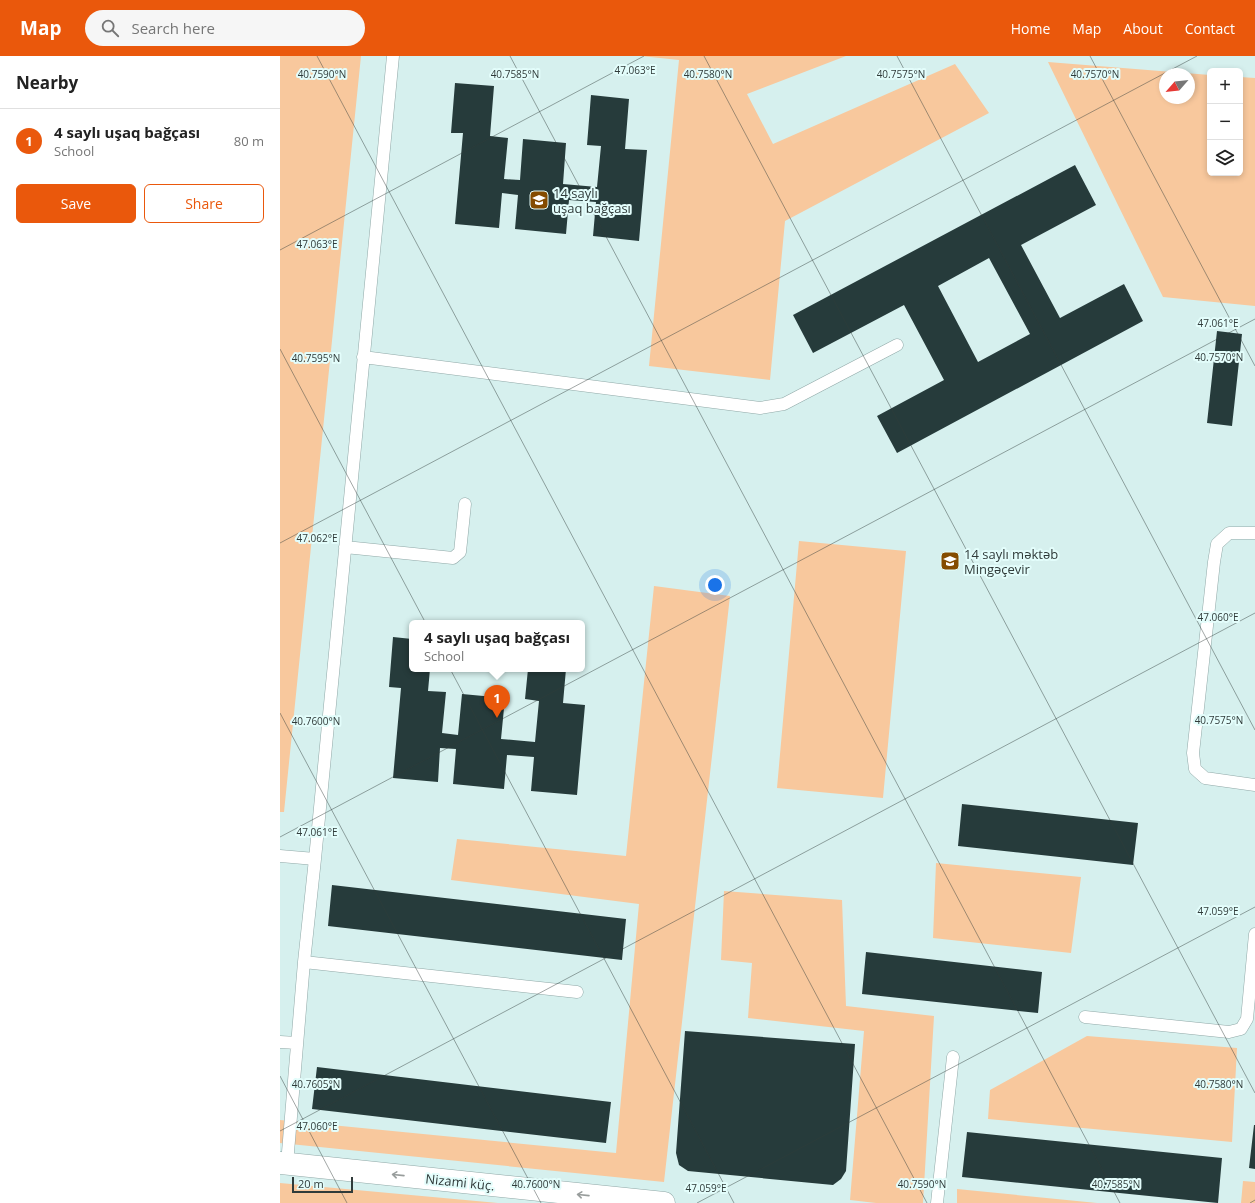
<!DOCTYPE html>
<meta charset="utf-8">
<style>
body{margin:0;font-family:"Open Sans",sans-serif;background:#f6f6f6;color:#222}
.controls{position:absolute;right:12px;top:12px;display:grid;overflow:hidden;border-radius:6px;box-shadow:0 2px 6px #0003}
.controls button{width:36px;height:36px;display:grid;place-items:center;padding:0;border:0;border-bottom:1px solid #e0e0e0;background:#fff;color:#222;font:20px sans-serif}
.compass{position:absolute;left:879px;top:12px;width:36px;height:36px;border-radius:50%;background:#fff;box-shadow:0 2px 6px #0003;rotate:242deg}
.scale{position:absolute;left:12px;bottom:10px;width:61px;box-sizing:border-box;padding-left:4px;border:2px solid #303b3a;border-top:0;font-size:11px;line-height:14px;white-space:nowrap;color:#303b3a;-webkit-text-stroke:3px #e3fdfb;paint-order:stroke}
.you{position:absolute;left:435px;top:529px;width:14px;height:14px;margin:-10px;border:3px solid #fff;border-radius:50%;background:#1a73e8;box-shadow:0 0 0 6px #1a73e833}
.badge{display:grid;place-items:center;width:26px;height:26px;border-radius:50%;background:#ea580c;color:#fff;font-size:13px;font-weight:700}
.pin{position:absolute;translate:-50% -33px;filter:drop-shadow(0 1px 2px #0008)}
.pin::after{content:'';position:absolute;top:21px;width:14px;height:12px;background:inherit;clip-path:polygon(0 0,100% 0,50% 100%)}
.popup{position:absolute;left:129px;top:564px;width:176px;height:52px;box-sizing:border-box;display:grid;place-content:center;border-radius:6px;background:#fff;filter:drop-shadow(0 1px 3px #0005);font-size:13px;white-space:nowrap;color:#767676}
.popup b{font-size:15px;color:#222}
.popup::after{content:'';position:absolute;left:50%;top:100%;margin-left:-8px;border:8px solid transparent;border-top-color:#fff}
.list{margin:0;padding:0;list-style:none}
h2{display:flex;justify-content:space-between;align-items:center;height:52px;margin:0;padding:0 16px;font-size:17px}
h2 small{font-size:13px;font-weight:400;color:#767676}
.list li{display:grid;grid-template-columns:26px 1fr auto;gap:12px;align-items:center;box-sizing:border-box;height:64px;padding:0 16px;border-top:1px solid #e0e0e0}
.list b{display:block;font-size:15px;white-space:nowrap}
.list p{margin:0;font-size:13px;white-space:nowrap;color:#767676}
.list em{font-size:13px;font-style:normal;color:#767676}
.actions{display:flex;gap:8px;padding:12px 16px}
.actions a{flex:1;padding:9px 0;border:1px solid #ea580c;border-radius:6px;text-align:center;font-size:14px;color:#ea580c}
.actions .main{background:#ea580c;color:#fff}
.icon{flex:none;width:22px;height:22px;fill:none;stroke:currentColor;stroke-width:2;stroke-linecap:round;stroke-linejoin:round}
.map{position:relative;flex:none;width:975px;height:1147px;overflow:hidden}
header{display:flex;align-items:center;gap:24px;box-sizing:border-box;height:56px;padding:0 20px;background:#ea580c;color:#fff}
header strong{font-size:19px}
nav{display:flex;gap:22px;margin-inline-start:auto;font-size:14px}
.search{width:280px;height:36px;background:#f6f6f6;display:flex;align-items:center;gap:10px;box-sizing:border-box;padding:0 14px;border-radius:22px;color:#767676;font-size:15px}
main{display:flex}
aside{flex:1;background:#fff}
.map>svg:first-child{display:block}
.green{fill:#f8c89d;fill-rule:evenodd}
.building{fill:#263b3b;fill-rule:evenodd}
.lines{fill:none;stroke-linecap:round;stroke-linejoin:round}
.service-casing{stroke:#90a8a7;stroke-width:13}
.tertiary-casing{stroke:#90a8a7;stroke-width:23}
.service{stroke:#fff;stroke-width:12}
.tertiary{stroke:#fff;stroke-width:22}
.oneway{stroke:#989d9c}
.ticks{fill:none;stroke:#303b3a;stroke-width:1;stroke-opacity:0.45}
.labels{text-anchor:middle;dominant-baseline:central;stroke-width:4;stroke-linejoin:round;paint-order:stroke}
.poi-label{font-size:13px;fill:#303b3a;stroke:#e3fdfb;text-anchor:start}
.street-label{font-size:13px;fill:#303b3a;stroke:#e3fdfb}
.ticks-label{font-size:10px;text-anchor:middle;fill:#303b3a;stroke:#e3fdfb;stroke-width:4;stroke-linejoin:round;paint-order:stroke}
</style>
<header>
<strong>Map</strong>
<div class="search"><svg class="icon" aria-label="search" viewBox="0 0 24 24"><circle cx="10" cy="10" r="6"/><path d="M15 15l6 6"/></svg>Search here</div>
<nav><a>Home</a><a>Map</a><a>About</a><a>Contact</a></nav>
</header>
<main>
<aside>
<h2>Nearby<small></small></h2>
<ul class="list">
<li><span class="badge">1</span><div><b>4 saylı uşaq bağçası</b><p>School</p></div><em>80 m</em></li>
</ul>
<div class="actions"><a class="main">Save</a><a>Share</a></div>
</aside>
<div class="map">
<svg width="975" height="1147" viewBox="0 0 975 1147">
<rect width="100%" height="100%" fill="#d6f0ee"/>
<!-- green -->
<path class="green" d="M0 0H81L4 756H0Z
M361 0H566L467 38 493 88 675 8 709 57 505 165 490 324 369 310 399 4Z
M768 6 930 19V117H960V21L975 22V250L883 241ZM885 18H909V42H885Z
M519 485 626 495 603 742 497 732Z
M374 530 450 540 384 1126 0 1087V1064L336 1097 359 848 171 824 177 783 346 800Z
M656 807 801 821 791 897 653 882Z
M444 835 562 844 566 950 654 960 643 1147H596L570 1144 584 975 468 962 472 907 441 904Z
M807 980 957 992 952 1086 708 1063 710 1034Z
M963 1125 975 1126V1147H961Z
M0 1127 218 1147H0Z
M677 1133 817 1147H677Z"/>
<!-- building -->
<path class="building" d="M175 27 214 30 210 80 228 82 224 123 240 124 243 83 286 87 283 128 317 131 321 90 307 89 311 39 349 43 345 93 367 94 359 185 313 180 316 146 289 144 286 178 235 173 238 139 222 137 219 172 175 168 183 77H171Z
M795 109 816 149 741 189 780 262 844 228 863 265 617 397 597 360 664 324 624 249 533 297 513 259ZM709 202 750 278 698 306 658 230Z
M937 275 962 278 952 370 927 367Z
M113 581 132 583V613H150L148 635 166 636 162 677 178 679 182 638 225 642 221 683 255 686 259 645 245 643 248 613H286L283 647 305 649 297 739 251 735 254 701 227 699 224 733 173 728 176 693 160 692 158 726 113 722 121 632 109 631Z
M682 748 858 767 853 809 678 790Z
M52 829 346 863 342 904 48 870Z
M586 896 762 916 758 957 582 938Z
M405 975 575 988 566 1115 561 1123 553 1129 408 1115 399 1109 396 1097Z
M37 1011 331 1046 326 1087 32 1053Z
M974 1069H975V1113L969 1112Z
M687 1076 942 1102 938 1147 682 1121Z"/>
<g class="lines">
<!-- service casing -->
<g class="service-casing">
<path id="service" d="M83 301 480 352 504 348 617 289
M975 477H949L937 488 934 506 913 697 915 713 925 722 975 729
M65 491 173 502 180 496 185 448
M0 800 35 803
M24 906 297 936
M805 961 949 976 961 973 967 963 975 878
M0 986 17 987
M7 1108 24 906 35 803 113 0
M657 1147 673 1001"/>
</g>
<!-- tertiary casing -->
<g class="tertiary-casing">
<path id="tertiary" d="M0 1107 384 1147"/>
</g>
<!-- service -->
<use href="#service" class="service"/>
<!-- tertiary -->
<use href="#tertiary" class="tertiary"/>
</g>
<!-- one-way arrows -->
<defs><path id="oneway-shaft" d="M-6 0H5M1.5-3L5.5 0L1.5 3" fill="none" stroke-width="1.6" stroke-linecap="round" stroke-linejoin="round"/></defs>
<g class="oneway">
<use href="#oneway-shaft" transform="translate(118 1119) rotate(-174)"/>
<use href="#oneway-shaft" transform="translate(303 1139) rotate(-174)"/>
</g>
<!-- ticks -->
<path class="ticks" d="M37 0 647 1147M230 0 840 1147M424 0 975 1037M617 0 975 674M810 0 975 310M0 194 364 0M0 293 454 1147M0 487 917 0M0 657 261 1147M0 781 975 263M0 1020 67 1147M0 1075 975 557M417 1147 975 851M970 1147 975 1144"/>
<!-- icons -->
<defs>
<g id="school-square" transform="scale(1)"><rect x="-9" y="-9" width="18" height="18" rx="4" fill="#844b00" stroke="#e3fdfb"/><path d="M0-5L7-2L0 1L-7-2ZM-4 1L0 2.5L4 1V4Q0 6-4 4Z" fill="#fff"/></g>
</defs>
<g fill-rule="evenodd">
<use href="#school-square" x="259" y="144"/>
<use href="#school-square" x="670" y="505"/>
</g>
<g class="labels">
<!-- poi labels -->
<g class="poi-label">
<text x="273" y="137">14 saylı<tspan x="273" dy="15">uşaq bağçası</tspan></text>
<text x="684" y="498">14 saylı məktəb<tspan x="684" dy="15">Mingəçevir</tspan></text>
</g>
<!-- street labels -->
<g class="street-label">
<text transform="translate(180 1126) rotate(6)">Nizami küç.</text>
</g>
</g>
<g class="ticks-label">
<text x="355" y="18">47.063°E</text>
<text x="42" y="22">40.7590°N</text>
<text x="235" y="22">40.7585°N</text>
<text x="428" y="22">40.7580°N</text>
<text x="621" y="22">40.7575°N</text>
<text x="815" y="22">40.7570°N</text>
<text x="37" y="192">47.063°E</text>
<text x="938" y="271">47.061°E</text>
<text x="939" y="305">40.7570°N</text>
<text x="36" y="306">40.7595°N</text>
<text x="37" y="486">47.062°E</text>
<text x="938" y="565">47.060°E</text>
<text x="939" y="668">40.7575°N</text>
<text x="36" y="669">40.7600°N</text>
<text x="37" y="780">47.061°E</text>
<text x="938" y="859">47.059°E</text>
<text x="939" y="1032">40.7580°N</text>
<text x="36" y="1032">40.7605°N</text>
<text x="37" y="1074">47.060°E</text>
<text x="256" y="1132">40.7600°N</text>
<text x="642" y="1132">40.7590°N</text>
<text x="836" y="1132">40.7585°N</text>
<text x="426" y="1136">47.059°E</text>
</g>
</svg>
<div class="controls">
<button>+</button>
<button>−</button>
<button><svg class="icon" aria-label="layers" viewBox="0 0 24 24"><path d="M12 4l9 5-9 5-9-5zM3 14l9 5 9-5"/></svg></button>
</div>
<svg class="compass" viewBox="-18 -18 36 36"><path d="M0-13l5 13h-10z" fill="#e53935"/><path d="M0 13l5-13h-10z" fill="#767676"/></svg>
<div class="scale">20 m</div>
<div class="you"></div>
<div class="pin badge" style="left:217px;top:662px">1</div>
<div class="popup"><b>4 saylı uşaq bağçası</b>School</div>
</div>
</main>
